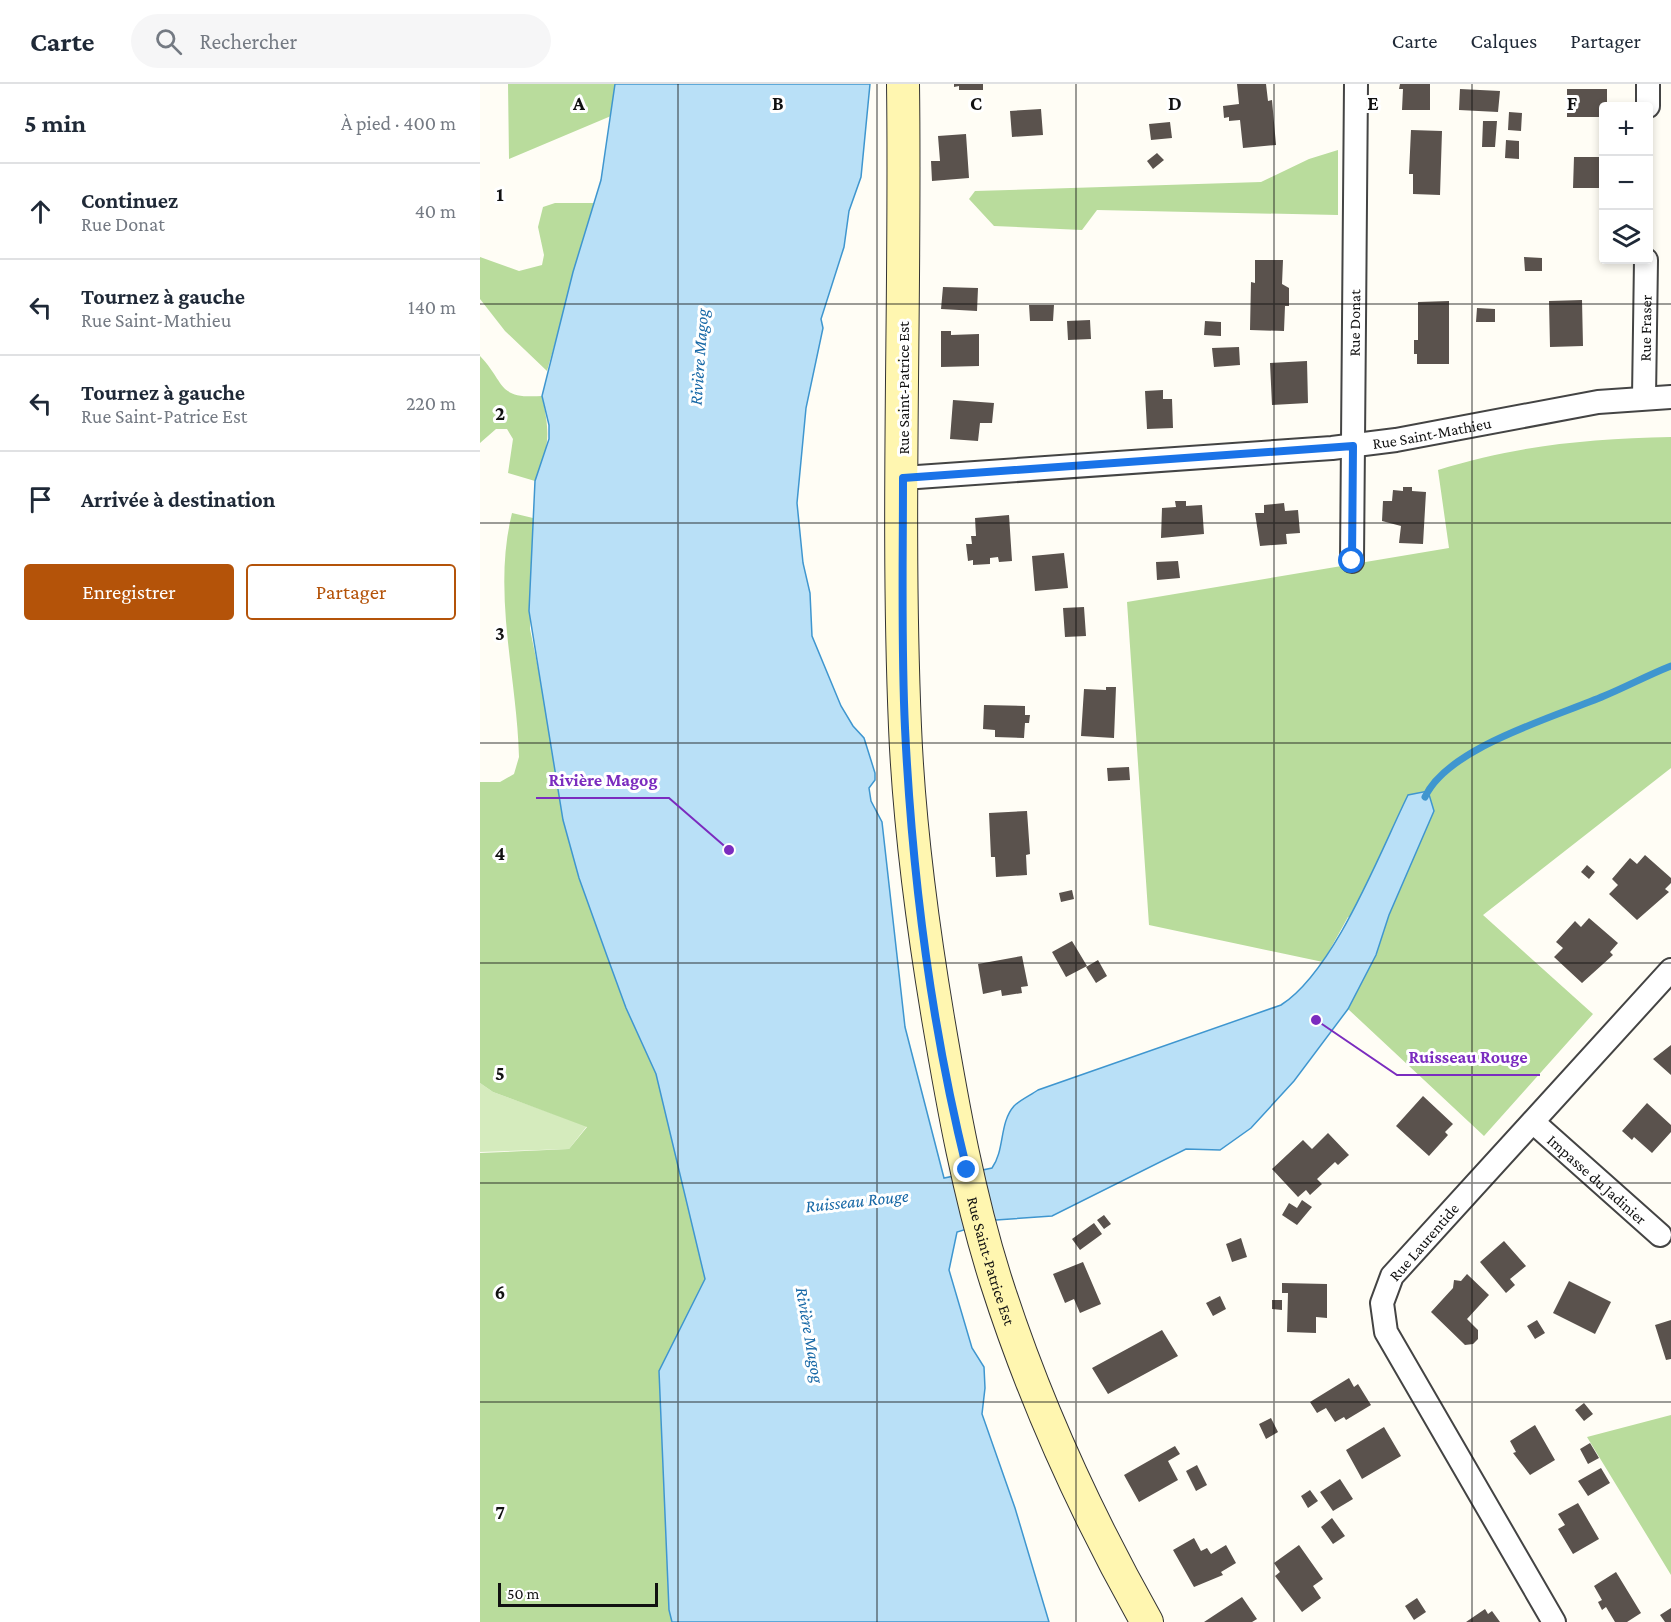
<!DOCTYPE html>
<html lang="fr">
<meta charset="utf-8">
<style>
body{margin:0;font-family:"Crimson Pro",serif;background:#f6f6f7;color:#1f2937}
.controls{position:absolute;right:18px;top:18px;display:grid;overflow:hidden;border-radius:6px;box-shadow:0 3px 9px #0003}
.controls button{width:54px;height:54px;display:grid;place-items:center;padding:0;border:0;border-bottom:2px solid #e0e1e3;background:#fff;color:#1f2937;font:30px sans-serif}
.scale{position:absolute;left:18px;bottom:15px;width:160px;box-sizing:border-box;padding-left:6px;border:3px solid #111;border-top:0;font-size:16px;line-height:21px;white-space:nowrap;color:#111;-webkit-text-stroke:4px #fff;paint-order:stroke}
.stop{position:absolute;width:18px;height:18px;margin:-14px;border:4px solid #1a73e8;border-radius:50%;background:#fff}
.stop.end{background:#1a73e8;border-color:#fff;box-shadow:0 2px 6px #0008}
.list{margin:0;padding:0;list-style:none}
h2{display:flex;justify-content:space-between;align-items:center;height:78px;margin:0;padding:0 24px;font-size:26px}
h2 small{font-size:20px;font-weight:400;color:#747a83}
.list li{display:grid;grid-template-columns:39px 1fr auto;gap:18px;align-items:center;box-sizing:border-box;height:96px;padding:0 24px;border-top:2px solid #e0e1e3}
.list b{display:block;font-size:22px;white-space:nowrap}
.list p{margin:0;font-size:20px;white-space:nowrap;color:#747a83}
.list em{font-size:20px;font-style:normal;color:#747a83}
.actions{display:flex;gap:12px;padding:18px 24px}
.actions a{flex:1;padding:14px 0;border:2px solid #b45309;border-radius:6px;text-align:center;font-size:21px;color:#b45309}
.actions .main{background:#b45309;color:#fff}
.icon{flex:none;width:33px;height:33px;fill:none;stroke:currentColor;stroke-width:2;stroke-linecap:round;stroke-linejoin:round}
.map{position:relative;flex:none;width:1191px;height:1538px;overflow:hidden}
header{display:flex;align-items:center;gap:36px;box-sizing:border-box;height:84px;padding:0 30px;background:#fff;border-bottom:2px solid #e0e1e3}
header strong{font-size:28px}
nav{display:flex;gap:33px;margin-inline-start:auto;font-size:21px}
.search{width:420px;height:54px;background:#f6f6f7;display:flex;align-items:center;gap:15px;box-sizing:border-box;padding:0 21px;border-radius:33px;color:#747a83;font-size:22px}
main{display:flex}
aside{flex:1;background:#fff}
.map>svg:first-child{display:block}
.green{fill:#d5ebbd}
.forest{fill:#b9dc9c}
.water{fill:#b9e0f7;stroke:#3f96cf;stroke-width:1.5}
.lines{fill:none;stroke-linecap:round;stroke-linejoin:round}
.stream{stroke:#3f96cf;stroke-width:7}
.building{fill:#5a524d}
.street-casing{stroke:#444;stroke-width:26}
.secondary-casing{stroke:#333;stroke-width:34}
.street{stroke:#fff;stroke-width:22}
.secondary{stroke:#fff6b0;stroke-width:32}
.route{stroke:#1a73e8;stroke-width:8}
.grid{fill:none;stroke:#111;stroke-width:1.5;stroke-opacity:0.55}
.labels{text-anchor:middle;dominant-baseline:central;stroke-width:6;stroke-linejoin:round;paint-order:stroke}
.street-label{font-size:16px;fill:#111;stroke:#fff}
.water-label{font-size:18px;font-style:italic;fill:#1768a6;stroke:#fff}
.grid-label{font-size:20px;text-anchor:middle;font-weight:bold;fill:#111;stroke:#fff;stroke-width:6;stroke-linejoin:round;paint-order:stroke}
.leader{fill:none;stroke:#7b2cbf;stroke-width:2}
.callout-dot{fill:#7b2cbf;stroke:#fff;stroke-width:2}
.callout-label{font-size:18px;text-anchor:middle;font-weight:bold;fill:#7b2cbf;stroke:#fff;stroke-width:6;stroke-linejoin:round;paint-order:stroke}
</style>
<header>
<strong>Carte</strong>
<div class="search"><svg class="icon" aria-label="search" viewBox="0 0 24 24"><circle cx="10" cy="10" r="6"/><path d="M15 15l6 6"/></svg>Rechercher</div>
<nav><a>Carte</a><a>Calques</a><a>Partager</a></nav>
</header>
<main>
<aside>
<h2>5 min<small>À pied · 400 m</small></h2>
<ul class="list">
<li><svg class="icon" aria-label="ahead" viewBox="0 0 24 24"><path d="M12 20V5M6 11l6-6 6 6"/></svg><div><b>Continuez</b><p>Rue Donat</p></div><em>40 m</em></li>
<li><svg class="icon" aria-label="left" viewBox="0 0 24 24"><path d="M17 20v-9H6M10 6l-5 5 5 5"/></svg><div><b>Tournez à gauche</b><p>Rue Saint-Mathieu</p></div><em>140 m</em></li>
<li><svg class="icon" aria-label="left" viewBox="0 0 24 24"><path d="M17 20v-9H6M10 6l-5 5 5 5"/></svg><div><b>Tournez à gauche</b><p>Rue Saint-Patrice Est</p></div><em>220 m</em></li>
<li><svg class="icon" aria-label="arrive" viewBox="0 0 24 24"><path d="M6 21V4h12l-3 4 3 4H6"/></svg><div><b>Arrivée à destination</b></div></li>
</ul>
<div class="actions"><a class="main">Enregistrer</a><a>Partager</a></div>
</aside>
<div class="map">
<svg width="1191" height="1538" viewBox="0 0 1191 1538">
<rect width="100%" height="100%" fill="#fffdf5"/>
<!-- green -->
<path class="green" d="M0 999 13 1008 107 1042 89 1065 0 1068Z"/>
<!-- forest -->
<path class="forest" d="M28 0H135L131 32 29 75Z
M858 66V131L617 126 602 146 514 142 489 115 495 107 781 98 829 75Z
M75 119H115L67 287 25 247 0 215V173L39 187 62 181 64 171 58 143 63 123Z
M0 272C26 299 16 315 62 312 70 348 70 364 55 397L28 389 33 355 27 345H16L0 359Z
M1191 353V684L1003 831 1113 930 1004 1052 868 925 896 871 909 831 868 833 843 878 669 841 647 518 969 464 958 386C1039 361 1107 355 1191 353Z
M32 429 53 434 50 545 67 628 83 736 99 794 127 872 146 924 176 990 225 1195 179 1287 189 1526 192 1538H0V1069L89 1065 107 1043 13 1008 0 999V698H20L34 690 39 673C37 592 12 510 32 429Z
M1191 1331V1491L1107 1353Z"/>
<!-- water -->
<path class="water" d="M135 0H390L381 93 369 127 364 163 341 235 343 244 326 324 317 419 323 479 330 509 332 552 361 622 373 642 384 654 395 689V696L389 704 391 717 402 738 425 943 464 1094 512 1084C525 1066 519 1039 534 1022 540 1016 551 1011 558 1006L801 921C855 886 899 770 928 711L948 707 954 727 909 831 896 871 868 925 814 997 771 1044 740 1066 706 1065 572 1132 516 1136 477 1148 469 1186 492 1264 504 1283 505 1304 502 1330 535 1424 569 1538H192L189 1526 179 1287 225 1195 176 990 146 924 127 872 99 794 83 736 49 527 55 397 69 355V341L62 312 93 188 121 96Z"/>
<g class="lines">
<!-- stream -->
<path class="stream" d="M945 713C968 663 1075 633 1124 612 1146 603 1168 591 1191 582"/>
</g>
<!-- building -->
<path class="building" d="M474 0H503V6H479V2L474 3Z
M757 0H786L788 17 792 16 796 61 763 64 760 36 749 37V33L744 34 743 22 759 20Z
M920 0H950V26H922L923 5H919Z
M980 5 1020 7 1018 28 979 26Z
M1087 5H1127V19L1131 18V22H1124V33H1087Z
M561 25 563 51 532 53 530 27Z
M1029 28 1042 29 1041 47 1028 46Z
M1003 37H1017L1015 63H1002Z
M690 38 692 54 671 56 669 40Z
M931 46 962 47 960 111 933 110V90H929Z
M486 50 489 94 452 97 451 77H460L458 52Z
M1026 56 1039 57V75L1025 74Z
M677 69 684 76 673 85 667 77Z
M1094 73H1124V104H1093Z
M1044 173 1062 174V187H1045Z
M775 176H803L802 200 809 204V222H805L804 247 770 246 771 198 775 199Z
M463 203 498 204 497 227 461 225Z
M1102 216 1103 262 1070 263 1069 217Z
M969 217V280H937V270H934V256H938V218Z
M549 221H574L573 237H550Z
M997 224 1015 225V238H996Z
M610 236 611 255 588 256 587 237Z
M725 237 741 238V252L724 251Z
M461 247H471V251L499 250V282L461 283Z
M759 263 760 281 734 283 732 264Z
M827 277 828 319 792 321 790 279Z
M683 306V315H692L693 344 667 345 665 307Z
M473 316 514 319 512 339H500L498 357 470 355Z
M923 403H932V407L946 408 943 460 919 459 921 442 902 437 903 417H912L913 406 923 407Z
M695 417H706V422L722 421 724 450 681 454 682 424 696 423Z
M804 419 805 427 818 426 820 449 806 450 807 460 780 462 775 429H784V421Z
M529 431 532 477 519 478 518 473 510 474V480L493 481V476L488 477 486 460H492L491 452H496L495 434Z
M584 469 588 504 555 507 552 472Z
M698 477 700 494 677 496 676 478Z
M604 523 606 552 585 553 583 524Z
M626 603H636L634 654 601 652 604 605 626 606Z
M504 621 545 622V631H550L549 639H545L544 654 515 653V646L503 645Z
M649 683 650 696 628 697 627 684Z
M547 727 550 770 546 771 547 791 516 793 515 773H511L509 729Z
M1165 771 1191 794V799L1185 805 1189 808 1157 836 1129 810 1138 801 1132 795 1150 774 1157 780Z
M1107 781 1115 788 1109 795 1101 788Z
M592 806 594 815 581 818 579 809Z
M1109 834 1138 859 1130 868 1133 871 1102 899 1074 873 1083 864 1076 858 1095 837 1101 843Z
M592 857 607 882 586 893 572 868Z
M542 872 548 902 541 903 542 909 522 912 521 906 503 910 498 880Z
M618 876 627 892 616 899 606 883Z
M1191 961V991L1173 975Z
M943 1012 973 1040 965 1048 968 1051 949 1072 916 1042Z
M1167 1019 1191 1041V1048L1172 1069 1154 1053 1152 1056 1142 1047Z
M848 1049 869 1071 858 1081 855 1078 837 1095 842 1100 830 1111 826 1106 818 1113 792 1085 823 1056 832 1065Z
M822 1116 832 1123 817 1141 802 1131 809 1119 817 1124Z
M624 1131 631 1140 624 1145 617 1136Z
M614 1139 622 1150 600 1166 592 1155Z
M761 1154 767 1173 752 1178 746 1160Z
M1024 1157 1046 1182 1030 1195 1035 1201 1026 1209 1000 1178Z
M603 1178 621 1220 600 1229 594 1215 585 1219 573 1190Z
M987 1190 1009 1211 987 1235 998 1246V1255L993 1260 985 1261 951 1228 973 1204 974 1196 981 1197Z
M1089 1197 1131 1218 1115 1250 1073 1229Z
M802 1199 847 1200V1234L836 1233V1249L807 1248 808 1209H802Z
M740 1212 746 1225 733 1232 726 1219Z
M792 1216H802V1226L792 1225Z
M1057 1236 1065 1249 1055 1255 1047 1242Z
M1191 1236V1275L1186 1276 1175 1241Z
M682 1246 698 1272 628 1310 612 1284Z
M869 1294 874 1303 878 1300 891 1321 866 1336 864 1333 855 1338 846 1324 837 1329 830 1318Z
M1104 1319 1113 1330 1104 1337 1095 1326Z
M791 1334 798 1348 786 1355 779 1340Z
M1055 1341 1075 1376 1050 1391 1033 1369 1036 1368 1030 1357Z
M904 1343 921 1372 882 1395 866 1366Z
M1110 1359 1119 1374 1108 1380 1100 1365Z
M695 1362 700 1370 688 1377 698 1396 659 1418 644 1391Z
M717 1381 727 1401 716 1407 706 1387Z
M1121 1384 1130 1399 1108 1412 1098 1397Z
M860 1395 873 1415 853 1427 840 1408Z
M830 1406 838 1417 828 1424 821 1412Z
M1098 1419 1119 1455 1093 1470 1078 1445 1085 1441 1078 1430Z
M852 1434 865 1452 853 1460 841 1443Z
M714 1454 721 1467 727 1464 731 1470 746 1461 756 1479 741 1488 743 1491 714 1503 693 1466Z
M819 1461 843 1495 833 1502 841 1514 822 1528 795 1492 800 1488 794 1479Z
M1136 1488 1161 1529 1147 1538H1135L1126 1523 1122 1526 1118 1518 1122 1516 1114 1502Z
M762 1513 777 1535 772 1538H724Z
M937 1514 946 1528 934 1536 925 1522Z
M1191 1524V1538H1185L1180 1531Z
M1005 1525 1008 1530 1012 1527 1020 1538H986Z"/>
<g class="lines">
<!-- street casing -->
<g class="street-casing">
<g id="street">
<path d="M1168 22V0"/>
<path id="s1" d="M1164 313 1166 176"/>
<path id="s2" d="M423 394 852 364 916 356 1118 318 1191 313"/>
<path id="s3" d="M872 477 876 0"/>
<path id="s4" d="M1053 1038 1180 1151"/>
<path d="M1074 1538 906 1248 902 1219 912 1192 1191 886"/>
</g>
</g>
<!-- secondary casing -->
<g class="secondary-casing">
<g id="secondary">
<path id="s5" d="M423 0C426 214 416 429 425 643 429 741 442 838 458 934 473 1023 489 1112 516 1197 554 1316 606 1430 667 1538"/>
</g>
</g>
<!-- street -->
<use href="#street" class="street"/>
<!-- secondary -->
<use href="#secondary" class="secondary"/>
</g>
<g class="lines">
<!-- route -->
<path class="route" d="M487 1086C452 945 432 790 425 644 421 561 423 477 423 394L873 362 872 477"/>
</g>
<!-- grid -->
<path class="grid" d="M198 0V1538M397 0V1538M596 0V1538M794 0V1538M992 0V1538M0 220H1191M0 439H1191M0 659H1191M0 879H1191M0 1099H1191M0 1318H1191"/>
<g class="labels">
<!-- street labels -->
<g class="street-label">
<text stroke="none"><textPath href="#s3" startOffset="238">Rue Donat</textPath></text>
<text stroke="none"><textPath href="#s1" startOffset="69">Rue Fraser</textPath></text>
<text transform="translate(423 304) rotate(-90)">Rue Saint-Patrice Est</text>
<text stroke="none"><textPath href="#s2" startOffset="531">Rue Saint-Mathieu</textPath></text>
<text stroke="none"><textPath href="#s4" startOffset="86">Impasse du Jadinier</textPath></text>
<text transform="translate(944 1158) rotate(-49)">Rue Laurentide</text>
<text stroke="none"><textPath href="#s5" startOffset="1185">Rue Saint-Patrice Est</textPath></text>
</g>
<!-- water labels -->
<g class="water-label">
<text transform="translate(219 273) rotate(-86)">Rivière Magog</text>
<text transform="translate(377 1117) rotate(-6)">Ruisseau Rouge</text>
<text transform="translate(330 1251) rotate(80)">Rivière Magog</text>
</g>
</g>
<g class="grid-label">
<text x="99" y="26">A</text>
<text x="298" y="26">B</text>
<text x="496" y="26">C</text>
<text x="695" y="26">D</text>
<text x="893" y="26">E</text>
<text x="1092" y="26">F</text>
<text x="20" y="117">1</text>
<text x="20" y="336">2</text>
<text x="20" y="556">3</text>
<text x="20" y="776">4</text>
<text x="20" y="996">5</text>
<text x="20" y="1215">6</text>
<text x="20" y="1435">7</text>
</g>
<!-- callouts -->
<path class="leader" d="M249 766L189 714H56M836 936L917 991H1060"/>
<g class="callout-dot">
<circle cx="249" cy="766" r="6"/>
<circle cx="836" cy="936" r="6"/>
</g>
<g class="callout-label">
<text x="123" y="702">Rivière Magog</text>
<text x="988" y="979">Ruisseau Rouge</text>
</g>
</svg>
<div class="controls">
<button>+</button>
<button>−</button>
<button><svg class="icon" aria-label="layers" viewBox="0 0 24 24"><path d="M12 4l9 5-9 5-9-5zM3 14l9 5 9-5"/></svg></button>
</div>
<div class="scale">50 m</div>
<div class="stop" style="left:872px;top:477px"></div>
<div class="stop end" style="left:487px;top:1086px"></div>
</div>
</main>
